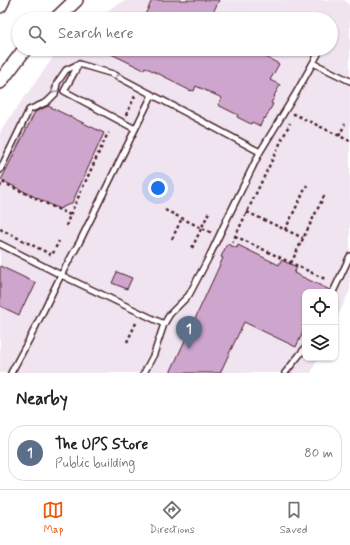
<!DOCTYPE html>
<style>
body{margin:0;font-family:Mynerve,sans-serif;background:#f6f6f6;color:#222}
.controls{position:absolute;right:12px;bottom:12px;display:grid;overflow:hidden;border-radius:8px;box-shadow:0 1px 3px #0004}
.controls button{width:36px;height:36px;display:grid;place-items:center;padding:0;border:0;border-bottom:1px solid #e0e0e0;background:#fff;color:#222;font:20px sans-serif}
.you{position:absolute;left:158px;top:188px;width:14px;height:14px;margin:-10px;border:3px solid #fff;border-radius:50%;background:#1a73e8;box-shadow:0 0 0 6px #1a73e833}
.badge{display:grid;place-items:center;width:26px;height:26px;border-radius:50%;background:#ea580c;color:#fff;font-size:13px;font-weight:700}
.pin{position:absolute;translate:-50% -33px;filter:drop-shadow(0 1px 2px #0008)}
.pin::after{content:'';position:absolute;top:21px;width:14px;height:12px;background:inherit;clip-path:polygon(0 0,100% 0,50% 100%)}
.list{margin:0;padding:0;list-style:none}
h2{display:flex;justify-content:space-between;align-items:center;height:52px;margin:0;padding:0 16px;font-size:17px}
h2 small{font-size:13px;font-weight:400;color:#767676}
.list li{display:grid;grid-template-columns:26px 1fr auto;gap:12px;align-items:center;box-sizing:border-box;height:56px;margin:0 8px 8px;padding:0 8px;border:1px solid #e0e0e0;border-radius:16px}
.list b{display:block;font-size:15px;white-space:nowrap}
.list p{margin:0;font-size:13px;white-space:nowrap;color:#767676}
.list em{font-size:13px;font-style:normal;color:#767676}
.icon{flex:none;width:22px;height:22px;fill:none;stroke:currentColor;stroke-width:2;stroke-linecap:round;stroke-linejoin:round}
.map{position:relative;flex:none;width:350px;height:373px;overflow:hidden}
.search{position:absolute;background:#fff;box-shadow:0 1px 3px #0004;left:12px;right:12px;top:12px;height:44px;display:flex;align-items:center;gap:10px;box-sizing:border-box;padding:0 14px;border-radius:22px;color:#767676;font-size:15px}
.sheet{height:116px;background:#fff}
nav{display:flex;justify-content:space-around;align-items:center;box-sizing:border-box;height:56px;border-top:1px solid #e0e0e0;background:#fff;font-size:11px;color:#767676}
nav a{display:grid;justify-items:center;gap:2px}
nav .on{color:#ea580c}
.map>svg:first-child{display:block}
.built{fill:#f0e4f0}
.building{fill:#cea6cd;stroke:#4a1f2b}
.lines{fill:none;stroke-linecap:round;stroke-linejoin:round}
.service-casing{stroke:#4a1f2b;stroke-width:8}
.tertiary-casing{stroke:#4a1f2b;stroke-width:16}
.path{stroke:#4a1f2b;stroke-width:2.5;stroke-dasharray:3 3;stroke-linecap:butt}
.service{stroke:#fff;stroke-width:5}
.tertiary{stroke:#fff;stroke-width:13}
.oneway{stroke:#ae9aa0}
</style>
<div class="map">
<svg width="350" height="373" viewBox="0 0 350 373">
<rect width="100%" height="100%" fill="#fff"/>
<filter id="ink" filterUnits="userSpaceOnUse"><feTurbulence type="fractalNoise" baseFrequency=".025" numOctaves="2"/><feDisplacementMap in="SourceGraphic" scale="8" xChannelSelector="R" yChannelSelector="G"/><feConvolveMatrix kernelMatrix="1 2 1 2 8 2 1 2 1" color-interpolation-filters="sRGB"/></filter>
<g filter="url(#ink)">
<!-- built -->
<path class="built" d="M127 0H345L350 7V290L335 322V292H305V358H318L311 373H0V133L3 127 57 52 61 49H331V19H98L114 6Z"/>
<!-- building -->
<path class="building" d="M152 0H219L210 19H143Z
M101 49H251L279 64 270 80 280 85 274 96H275L271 103 273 104 265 119 264 118 260 126 252 122 251 124 237 117 238 115 218 105 222 98 196 86 194 91 191 90V91L175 83V82L145 67 144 70Z
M48 106 104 133 72 203 59 209 1 180 35 112Z
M227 244 237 248 238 245 279 265 281 260 297 267 294 273 330 290 329 292H305V328L296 347 244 322 220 373H170L223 258 221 257Z
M0 266 36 283 31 294H29L19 315 0 306Z
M117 272 132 278 127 289 112 283Z"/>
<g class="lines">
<!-- service casing -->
<g class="service-casing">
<path id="service" d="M240 16 247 19
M313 63 350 81
M135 129 64 91 79 64 113 74 260 152
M0 170 29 110 47 102 55 94 57 83 66 70 79 64
M0 244 61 275 164 324
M333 292 350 256
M11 373 31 336 61 275 79 243 152 95
M144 373 154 354 164 324 170 314 189 295 209 257 227 219 260 152 296 93 318 54 308 49
M285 373 305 348"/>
</g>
<!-- tertiary casing -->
<g class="tertiary-casing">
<path id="tertiary" d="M0 6 3 0
M56 19 76 0
M0 82 25 49"/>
</g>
<!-- path -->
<path class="path" d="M126 115 135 96
M294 115V114L350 141
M339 136 345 124
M0 187 2 182 70 215
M165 210 212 233
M247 212 303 238
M66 226 70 215 107 135 109 133
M0 229 52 255 59 241
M285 230 307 185
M235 236 327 280
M172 239 182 218
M232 243 290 123
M192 248 210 210
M291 263 325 194
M127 342 136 323"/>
<!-- service -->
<use href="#service" class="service"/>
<!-- tertiary -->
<use href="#tertiary" class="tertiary"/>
</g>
<!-- one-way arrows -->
<defs><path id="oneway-chevron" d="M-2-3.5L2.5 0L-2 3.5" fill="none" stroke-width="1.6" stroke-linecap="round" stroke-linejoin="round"/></defs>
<g class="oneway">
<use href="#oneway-chevron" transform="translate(118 77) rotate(-154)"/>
<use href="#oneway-chevron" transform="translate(54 91) rotate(111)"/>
</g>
</g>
</svg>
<div class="controls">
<button><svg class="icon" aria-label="locate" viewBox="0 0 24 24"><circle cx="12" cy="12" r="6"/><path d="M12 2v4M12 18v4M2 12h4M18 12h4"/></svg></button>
<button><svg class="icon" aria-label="layers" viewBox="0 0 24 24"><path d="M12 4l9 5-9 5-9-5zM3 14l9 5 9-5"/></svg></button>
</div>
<div class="you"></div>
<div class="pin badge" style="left:189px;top:349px;background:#5c6f8a">1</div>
<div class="search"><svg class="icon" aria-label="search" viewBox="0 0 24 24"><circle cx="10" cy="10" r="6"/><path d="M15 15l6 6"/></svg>Search here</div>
</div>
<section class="sheet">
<h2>Nearby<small></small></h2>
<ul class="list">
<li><span class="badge" style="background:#5c6f8a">1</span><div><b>The UPS Store</b><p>Public building</p></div><em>80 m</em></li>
</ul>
</section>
<nav>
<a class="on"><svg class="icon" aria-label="map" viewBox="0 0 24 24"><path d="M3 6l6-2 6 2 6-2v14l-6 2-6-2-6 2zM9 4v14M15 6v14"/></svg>Map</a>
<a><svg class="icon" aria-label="directions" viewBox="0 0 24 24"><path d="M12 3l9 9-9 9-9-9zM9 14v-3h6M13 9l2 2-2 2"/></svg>Directions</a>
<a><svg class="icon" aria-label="saved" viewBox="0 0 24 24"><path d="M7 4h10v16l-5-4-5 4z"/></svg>Saved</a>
</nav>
